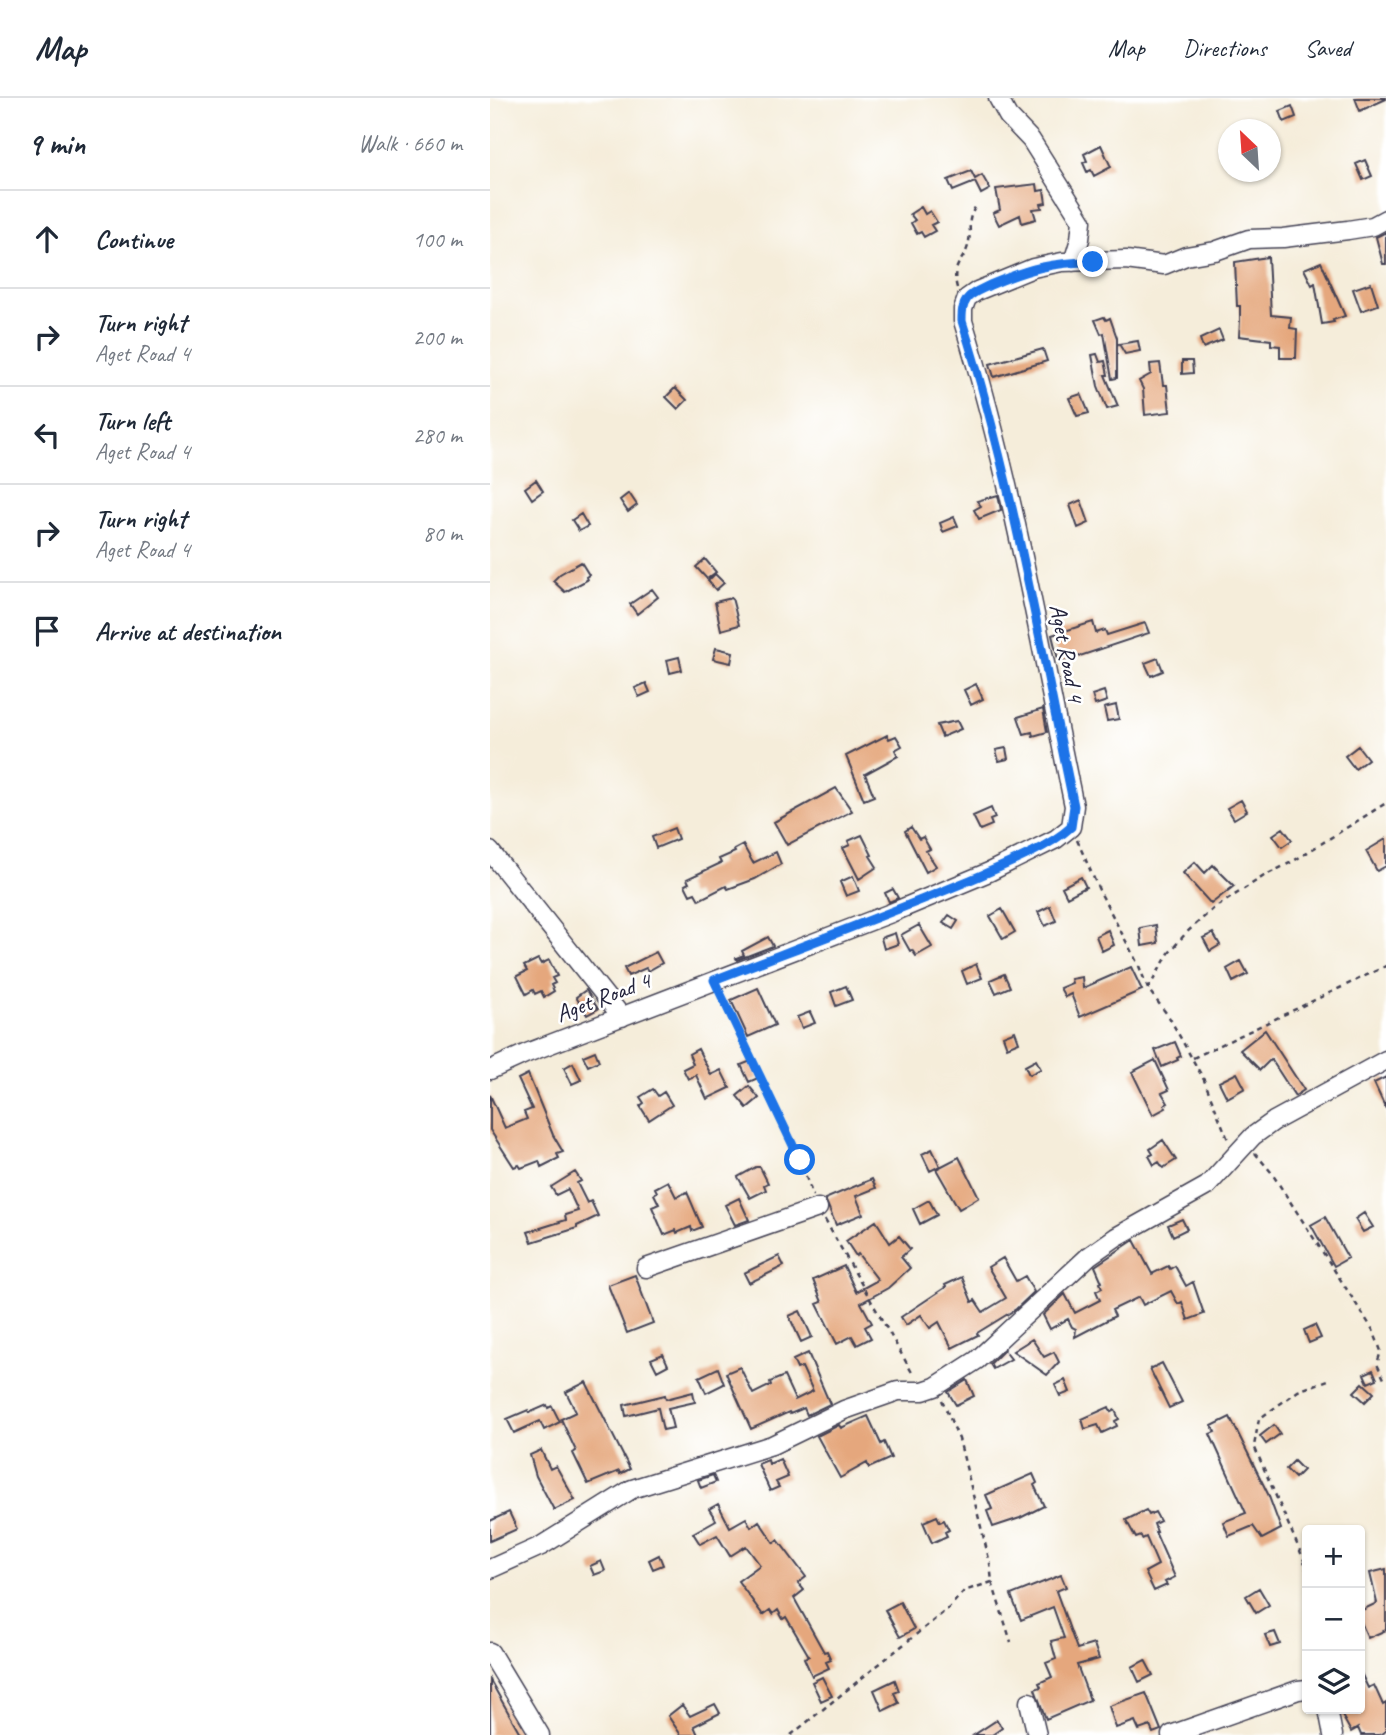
<!DOCTYPE html>
<meta charset="utf-8">
<style>
body{margin:0;font-family:Caveat,sans-serif;background:#f6f6f7;color:#1f2937}
.controls{position:absolute;right:21px;bottom:21px;display:grid;overflow:hidden;border-radius:7px;box-shadow:0 2px 5px #0004}
.controls button{width:63px;height:63px;display:grid;place-items:center;padding:0;border:0;border-bottom:2px solid #e0e1e3;background:#fff;color:#1f2937;font:35px sans-serif}
.compass{position:absolute;left:728px;top:21px;width:63px;height:63px;border-radius:50%;background:#fff;box-shadow:0 2px 5px #0004;rotate:335deg}
.stop{position:absolute;width:21px;height:21px;margin:-16px;border:5px solid #1a73e8;border-radius:50%;background:#fff}
.stop.end{background:#1a73e8;border-color:#fff;box-shadow:0 2px 7px #0008}
.list{margin:0;padding:0;list-style:none}
h2{display:flex;justify-content:space-between;align-items:center;height:91px;margin:0;padding:0 28px;font-size:30px}
h2 small{font-size:23px;font-weight:400;color:#747a83}
.list li{display:grid;grid-template-columns:46px 1fr auto;gap:21px;align-items:center;box-sizing:border-box;height:98px;padding:0 28px;border-top:2px solid #e0e1e3}
.list b{display:block;font-size:26px;white-space:nowrap}
.list p{margin:0;font-size:23px;white-space:nowrap;color:#747a83}
.list em{font-size:23px;font-style:normal;color:#747a83}
.icon{flex:none;width:38px;height:38px;fill:none;stroke:currentColor;stroke-width:2;stroke-linecap:round;stroke-linejoin:round}
.map{position:relative;flex:none;width:896px;height:1637px;overflow:hidden}
header{display:flex;align-items:center;gap:42px;box-sizing:border-box;height:98px;padding:0 35px;background:#fff;border-bottom:2px solid #e0e1e3}
header strong{font-size:33px}
nav{display:flex;gap:38px;margin-inline-start:auto;font-size:24px}
main{display:flex}
aside{flex:1;background:#fff}
.map>svg:first-child{display:block}
.building{fill:#e5a77d}
.lines{fill:none;stroke-linecap:round;stroke-linejoin:round}
.minor-casing{stroke:#424053;stroke-width:21}
.path{stroke:#424053;stroke-width:2.5;stroke-dasharray:5 5;stroke-linecap:butt}
.minor{stroke:#fff;stroke-width:18}
.route{stroke:#1a73e8;stroke-width:9}
.labels{text-anchor:middle;dominant-baseline:central;stroke-width:5;stroke-linejoin:round;paint-order:stroke}
.street-label{font-size:24px;fill:#22223b;stroke:#fff}
</style>
<header>
<strong>Map</strong>
<nav><a>Map</a><a>Directions</a><a>Saved</a></nav>
</header>
<main>
<aside>
<h2>9 min<small>Walk · 660 m</small></h2>
<ul class="list">
<li><svg class="icon" aria-label="ahead" viewBox="0 0 24 24"><path d="M12 20V5M6 11l6-6 6 6"/></svg><div><b>Continue</b></div><em>100 m</em></li>
<li><svg class="icon" aria-label="right" viewBox="0 0 24 24"><path d="M7 20v-9h11M14 6l5 5-5 5"/></svg><div><b>Turn right</b><p>Aget Road 4</p></div><em>200 m</em></li>
<li><svg class="icon" aria-label="left" viewBox="0 0 24 24"><path d="M17 20v-9H6M10 6l-5 5 5 5"/></svg><div><b>Turn left</b><p>Aget Road 4</p></div><em>280 m</em></li>
<li><svg class="icon" aria-label="right" viewBox="0 0 24 24"><path d="M7 20v-9h11M14 6l5 5-5 5"/></svg><div><b>Turn right</b><p>Aget Road 4</p></div><em>80 m</em></li>
<li><svg class="icon" aria-label="arrive" viewBox="0 0 24 24"><path d="M6 21V4h12l-3 4 3 4H6"/></svg><div><b>Arrive at destination</b></div></li>
</ul>
</aside>
<div class="map">
<svg width="896" height="1637" viewBox="0 0 896 1637">
<rect width="100%" height="100%" fill="#fff"/>
<filter id="ink" filterUnits="userSpaceOnUse"><feTurbulence type="fractalNoise" baseFrequency=".0143" numOctaves="2"/><feDisplacementMap in="SourceGraphic" scale="14" xChannelSelector="R" yChannelSelector="G"/><feConvolveMatrix kernelMatrix="1 2 1 2 8 2 1 2 1" color-interpolation-filters="sRGB"/></filter>
<filter id="wash" filterUnits="userSpaceOnUse"><feTurbulence type="fractalNoise" baseFrequency=".00686" numOctaves="4" result="noise"/><feDisplacementMap in="SourceGraphic" scale="28" xChannelSelector="R" yChannelSelector="G"/><feGaussianBlur stdDeviation="1.57" result="paint"/><feColorMatrix in="noise" values="0 0 0 0 0 0 0 0 0 0 0 0 0 0 0 0 0 1.4 0 .05"/><feComposite in="paint" operator="in"/></filter>
<g filter="url(#wash)">
<rect width="100%" height="100%" fill="#f5edda"/>
<g id="blocks">
<!-- building -->
<path class="building" d="M865 0H896V1L870 13Z
M802 8 806 19 794 24 790 13Z
M611 47 621 69 604 78 601 72 597 74 593 65 597 63 594 56Z
M875 62 882 78 873 82 866 66Z
M481 73 485 81 492 77 500 91 491 96 485 84 463 93 458 82Z
M547 86 548 93 554 92 556 105 551 106 552 110 543 111 546 121 532 125 530 117 509 127 503 115 510 112 506 91Z
M431 109 435 116 440 113 447 124 441 127 445 133 434 139 431 134 427 136 421 125 425 122 420 116Z
M896 134V166H893L886 139Z
M778 159 781 217 801 219 800 230 807 231 806 260H790V248L781 247V242L749 238 750 223V208H747L745 164Z
M831 164 855 218 843 222 844 224 832 226 825 185 822 187 814 171Z
M881 185 888 207 871 213 863 191Z
M614 219 616 222 620 220 627 240V280L622 281 614 235 611 236 605 222Z
M729 232 733 242 713 250 710 241Z
M648 243 650 253 635 256 629 246Z
M553 251 557 263 504 279 500 266Z
M607 256 610 264 615 263 618 277H615L628 308 617 311 608 288 602 257Z
M692 263H702L703 275 692 276Z
M670 265 673 287H677L680 314 655 317 653 291 649 283 661 276 660 266Z
M185 290 197 302 188 311 176 299Z
M591 296 599 315 587 318 579 300Z
M46 382 53 393 42 401 35 390Z
M139 395 147 407 138 414 130 402Z
M508 397 511 412 489 421 484 412 491 408 487 403Z
M591 402 599 425 588 430 580 407Z
M91 416 98 428 89 433 82 422Z
M464 419 468 428 453 434 450 425Z
M215 461 226 474 217 481 206 469Z
M91 464 99 477 96 479 97 482 75 494 63 483 70 476Z
M225 476 234 485 226 492 218 483Z
M162 491 168 499 147 516 140 506Z
M242 500 249 527 231 532 225 504Z
M603 524 606 535 615 532 617 537 655 525 659 535 569 565 562 537Z
M226 550 243 554 241 565 223 561Z
M189 559 192 572 180 575 177 562Z
M668 560 673 573 661 578 655 565Z
M156 585 160 594 149 599 145 590Z
M486 586 493 601 481 607 474 592Z
M614 593 617 603 605 607 602 597Z
M626 607 629 621 617 623 614 610Z
M553 611 557 634 543 638 542 634 534 636 528 619Z
M467 623 471 631 452 639 447 627Z
M397 637 399 641 406 638 412 648 405 652 408 658 375 676 384 698 374 702 356 658Z
M868 648 878 661 865 671 855 658Z
M516 650 518 661 509 663 506 652Z
M346 690 362 713 297 747 284 724Z
M751 702 757 713 744 721 737 710Z
M501 710 505 720 500 722 502 727 490 732 483 718Z
M421 729 429 741 433 739 440 751 436 753 446 768 436 774 415 733Z
M184 730 188 741 166 750 162 739Z
M793 730 802 742 792 749 783 737Z
M372 737 382 757 380 758 387 769 369 781 353 750 360 747 358 743Z
M896 741V768L887 773 876 753Z
M253 747 263 765 286 754 291 766 265 781 238 791 236 788 209 802 205 795 200 797 195 787 199 785 197 781 231 765 229 761 245 754 244 752Z
M705 764 715 775 723 767 744 788 721 806 693 775Z
M363 778 369 793 356 798 350 784Z
M591 779 596 789 577 799 572 789Z
M403 791 408 800 399 804 395 795Z
M560 808 566 823 555 828 548 814Z
M512 811 525 834 513 841 500 818Z
M459 817 468 823 463 831 453 825Z
M429 827 442 849 426 858 422 852 420 853 411 837Z
M666 827 668 845 652 848 650 830Z
M618 832 624 847 612 853 606 838Z
M405 835 408 846 394 851 391 840Z
M723 835 730 847 720 853 713 840Z
M278 839 283 848 247 862 246 860 254 857 252 853Z
M166 854 172 865 158 873 156 870 138 878 134 870Z
M48 861 51 866 59 862 67 878 62 880 65 885 61 887 64 893 54 899 51 893 45 896 43 892 36 896 27 878 37 873 34 868Z
M751 863 758 876 743 884 737 871Z
M486 866 492 880 477 886 472 873Z
M641 869 652 892 590 919 581 896 575 899 570 890 582 885 581 881 592 879 593 890Z
M514 876 520 889 506 895 500 882Z
M356 888 362 902 346 908 341 894Z
M268 890 285 927 258 939 241 902Z
M96 892 108 911 97 917 86 899Z
M320 914 325 925 312 930 307 919Z
M775 932 814 992 805 998 781 961 770 972 750 952Z
M525 933 529 944 517 949 513 938Z
M685 944 691 958 687 960 688 962 672 969 665 952Z
M208 951 221 977 231 972 240 990 217 1001 206 977 198 981 193 971 203 966 199 956Z
M105 953 109 963 98 968 93 958Z
M546 962 551 971 539 977 535 968Z
M665 962 679 992 672 995 678 1005 674 1007 676 1010 663 1017 642 974Z
M261 963 268 980 259 984 251 967Z
M83 965 91 982 82 986 74 970Z
M747 975 755 990 737 1000 729 984Z
M38 976 63 1037 73 1054 67 1056 69 1060 51 1069 49 1063 31 1070 29 1067 24 1069 0 1032V997L15 1030 37 1021 34 1014 42 1011 28 981Z
M896 979V1011L884 985Z
M259 988 269 1000 257 1010 247 998Z
M163 991 168 998 174 994 182 1007 159 1022 150 1008 154 1005 150 999Z
M673 1042 686 1062 673 1070 669 1064 664 1067 659 1058 663 1056 660 1051Z
M442 1051 450 1068 440 1073 432 1056Z
M469 1059 489 1099 469 1111 446 1071Z
M266 1069H270L278 1085 274 1087 276 1092 260 1100 248 1079Z
M85 1074 91 1083 87 1085 97 1105 101 1103 108 1118 87 1128V1130L42 1144 38 1134 76 1122 75 1117 88 1113 78 1091 66 1097 61 1089Z
M382 1081 386 1090 366 1098 373 1116 346 1127 335 1101Z
M178 1083 186 1099 197 1094 212 1129 202 1133 201 1129 187 1135 186 1132 174 1137 162 1109 169 1106 164 1096 167 1094 165 1090Z
M249 1100 259 1122 245 1127 235 1107Z
M439 1102 447 1117 430 1126 423 1111Z
M874 1115 883 1129 873 1134 865 1121Z
M835 1119 858 1160 844 1168 821 1127Z
M692 1121 697 1131 683 1138 678 1127Z
M386 1123 400 1145 409 1138 420 1151 411 1159 420 1170 398 1190 371 1205 382 1225 375 1229 381 1240 367 1247 362 1238 347 1246 327 1206 332 1204 323 1182 354 1168 366 1194 388 1182 368 1156 366 1158 356 1143Z
M644 1142 662 1176 678 1168 680 1171 685 1168 696 1188 703 1184 714 1216 698 1222 692 1204 688 1206 681 1193 653 1207 649 1199 622 1212 625 1218 585 1239 586 1231 582 1229 578 1221 560 1231 553 1217 575 1196 585 1215 610 1202 606 1193 612 1190 610 1185 612 1184 605 1168Z
M289 1158 294 1168 259 1185 254 1175Z
M513 1160 526 1183 535 1178 544 1194 526 1211 487 1235 488 1237 462 1250 449 1224 440 1230 431 1217 416 1227 411 1219 456 1189 455 1187 472 1179 482 1204 485 1202 493 1214 516 1200 498 1169Z
M145 1177 163 1225 137 1235 118 1187Z
M310 1213 322 1239 311 1244 299 1218Z
M825 1227 831 1240 819 1245 814 1232Z
M542 1241 554 1259 564 1254 569 1264 557 1277 523 1253Z
M514 1252 521 1261 503 1271 500 1266Z
M318 1255 340 1306 317 1317 314 1310 300 1316 299 1314 261 1331 236 1275 250 1269 263 1296 281 1287 280 1284 294 1278 305 1302 323 1293 312 1269 307 1271 303 1262Z
M173 1256 178 1267 167 1273 161 1261Z
M672 1265 692 1304 679 1310 660 1271Z
M228 1270 234 1286 216 1295 209 1279Z
M883 1272 887 1281 878 1285 874 1276Z
M477 1282 484 1298 466 1307 458 1294Z
M575 1282 580 1294 570 1298 565 1287Z
M96 1284 140 1371 130 1376 129 1373 98 1386 83 1355 86 1353 71 1321 86 1314 76 1294Z
M873 1285 884 1295 875 1304 864 1294Z
M203 1294 205 1304 178 1310 183 1330 173 1332 168 1310 136 1318 134 1307 175 1297 176 1301Z
M57 1307 58 1310 62 1308 70 1324 54 1332 50 1323 24 1335 17 1321 38 1312 39 1315Z
M619 1309 621 1314 625 1312 629 1321 625 1323 627 1328 612 1335 608 1327 595 1331 592 1321Z
M378 1318 391 1346 394 1344 401 1360 379 1370 377 1365 350 1380 327 1338 349 1327 351 1330Z
M740 1319 778 1396 791 1431 772 1441 763 1428 739 1438 733 1424 756 1415 720 1336 725 1334 722 1328Z
M784 1327 790 1336 776 1346 770 1338Z
M51 1352 60 1371 66 1368 85 1402 64 1412 46 1378 40 1357Z
M290 1361 298 1379 286 1384 289 1389 280 1393 268 1366 278 1362 279 1366Z
M804 1363 813 1372 805 1380 796 1371Z
M543 1376 547 1385 544 1387 554 1408 530 1420 503 1429 497 1413 502 1411 496 1397Z
M223 1377 226 1384 211 1390 208 1382Z
M228 1406 240 1429 256 1420 261 1429 269 1423 284 1445 288 1442 316 1479 308 1485 314 1492 304 1500 334 1554 337 1553 341 1562 336 1564 339 1570 322 1578 314 1560 319 1558 296 1519 293 1521 288 1512 283 1516 280 1512 273 1517 248 1483 270 1467 256 1448 240 1458 227 1437 210 1446 203 1435 226 1422 219 1411Z
M656 1412 659 1417 665 1414 670 1423 664 1426 667 1434H665L685 1479 675 1484 677 1487 664 1493 655 1474 668 1467 656 1439 652 1441 651 1438 646 1440 636 1422Z
M19 1414 27 1431 0 1443V1423Z
M447 1418 450 1424 454 1422 459 1432 455 1434 457 1438 442 1445 433 1424Z
M169 1457 173 1467 163 1471 159 1462Z
M111 1463 115 1473 104 1477 100 1468Z
M896 1471V1532L878 1540 870 1522V1513L887 1505 880 1475Z
M571 1477 576 1489 566 1493 587 1551 604 1546 609 1561 587 1567 600 1602 556 1621 545 1591 551 1589 549 1585 562 1579 556 1565 566 1561 561 1543 574 1540 563 1509 531 1522 521 1497Z
M769 1490 779 1507 766 1515 756 1498Z
M410 1504 424 1531 410 1539 395 1512Z
M785 1534 790 1546 780 1549 775 1537Z
M655 1562 663 1577 649 1584 642 1569Z
M870 1573 878 1590 884 1587 893 1607 896 1605V1633L889 1637H871L868 1630 861 1634 850 1614V1611H870Z
M332 1579 342 1598 331 1603 322 1584Z
M0 1582 31 1637H0Z
M405 1582 409 1593 404 1595 409 1605 393 1613 384 1592Z
M656 1595 671 1632 663 1635 660 1628 649 1632 645 1623 626 1630 619 1608Z
M225 1606 230 1615 204 1628 208 1637H191L178 1618 192 1607 200 1618Z
M507 1622 512 1630 502 1637H484Z"/>
</g>
</g>
<g filter="url(#ink)">
<use href="#blocks" fill-opacity="0" stroke="#424053" stroke-width="2"/>
<g class="lines">
<!-- minor casing -->
<g class="minor-casing">
<path id="minor" d="M508 0 518 18 541 42 592 123 590 141 583 164
M0 753 132 919
M0 972 37 955 401 815 499 774 566 741 581 729 584 708C550 546 522 381 473 223V211L477 200 487 193 543 170 572 164 636 162 674 167 696 158 725 153 759 141 793 140 858 132 883 128 896 121
M156 1170 328 1110
M0 1471 51 1448 142 1391 282 1347 354 1312 408 1293H433L445 1289 487 1262 599 1158 626 1139 717 1088 763 1038 784 1023 896 962
M0 1554 50 1637
M539 1604 547 1637
M838 1611 843 1637
M681 1637 808 1592 817 1591"/>
</g>
<!-- path -->
<path class="path" d="M467 190C460 164 476 164 479 143 482 126 475 125 487 106
M587 742 609 792 649 868 658 891 679 919 714 982 739 1044
M658 891 679 855 696 835 723 811 774 778 802 764 896 705
M231 897 304 1046 323 1098
M703 960 896 868
M765 1055 781 1074 883 1232 891 1253 887 1266 896 1285
M335 1122 424 1278
M452 1302 469 1341 500 1465 502 1484 521 1544
M817 1475 814 1462 764 1348 769 1321 808 1293 838 1282
M301 1637 459 1510 474 1493 502 1484"/>
<!-- minor -->
<use href="#minor" class="minor"/>
</g>
</g>
<g class="lines" filter="url(#ink)">
<!-- route -->
<path class="route" d="M310 1062 224 882C307 850 391 819 473 785 505 771 556 752 581 729L584 708C550 546 522 381 472 223 472 215 472 208 477 201 482 194 493 191 500 187 537 171 563 164 603 164"/>
</g>
<g class="labels">
<!-- street labels -->
<g class="street-label">
<text transform="translate(577 555) rotate(79)">Aget Road 4</text>
<text transform="translate(113 899) rotate(-21)">Aget Road 4</text>
</g>
</g>
</svg>
<div class="controls">
<button>+</button>
<button>−</button>
<button><svg class="icon" aria-label="layers" viewBox="0 0 24 24"><path d="M12 4l9 5-9 5-9-5zM3 14l9 5 9-5"/></svg></button>
</div>
<svg class="compass" viewBox="-18 -18 36 36"><path d="M0-13l5 13h-10z" fill="#e53935"/><path d="M0 13l5-13h-10z" fill="#747a83"/></svg>
<div class="stop" style="left:310px;top:1062px"></div>
<div class="stop end" style="left:603px;top:164px"></div>
</div>
</main>
